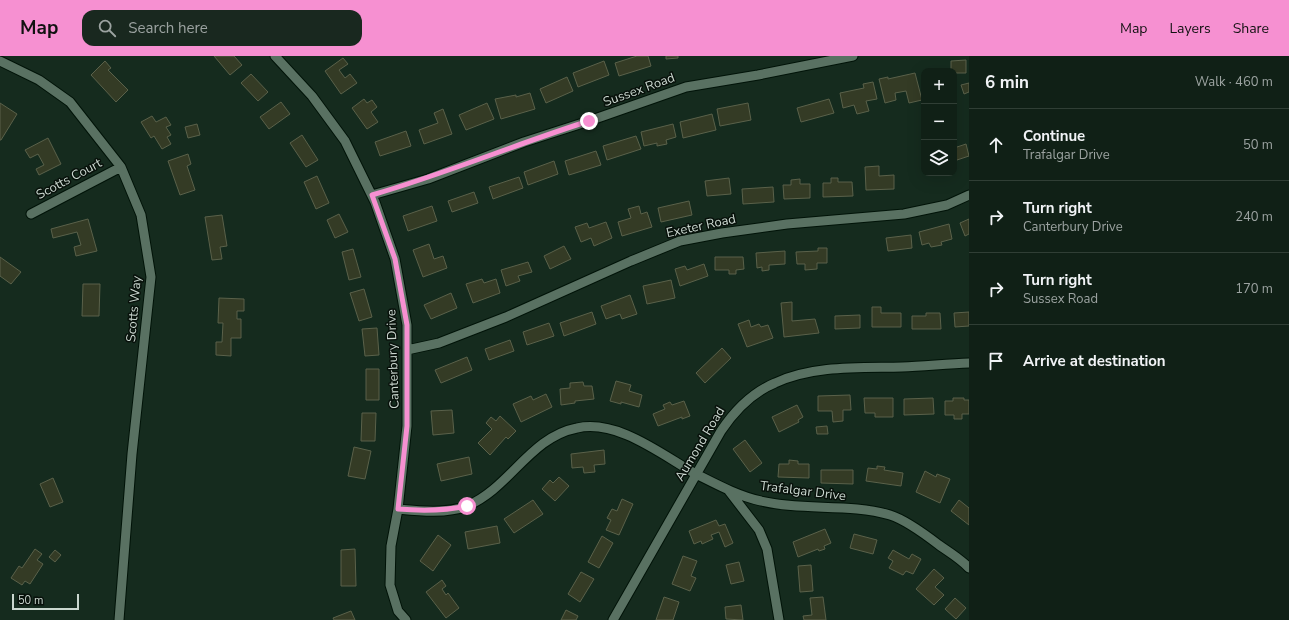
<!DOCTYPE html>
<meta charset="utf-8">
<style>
body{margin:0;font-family:"Nunito Sans",sans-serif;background:#19281f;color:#f1f3f6}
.controls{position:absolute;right:12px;top:12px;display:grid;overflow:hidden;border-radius:8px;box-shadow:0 4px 16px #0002}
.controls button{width:36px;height:36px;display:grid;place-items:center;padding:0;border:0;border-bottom:1px solid #303e35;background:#102016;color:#f1f3f6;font:20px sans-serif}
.scale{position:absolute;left:12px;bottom:10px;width:67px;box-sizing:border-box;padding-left:4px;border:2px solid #cad7cf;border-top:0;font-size:11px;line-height:14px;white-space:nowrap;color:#cad7cf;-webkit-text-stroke:3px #08110b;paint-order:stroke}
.stop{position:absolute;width:12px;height:12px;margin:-9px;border:3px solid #f690d1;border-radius:50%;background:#fff}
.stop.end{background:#f690d1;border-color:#fff;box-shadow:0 1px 4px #0008}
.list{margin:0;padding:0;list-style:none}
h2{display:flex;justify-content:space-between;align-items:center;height:52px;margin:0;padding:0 16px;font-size:17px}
h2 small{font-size:13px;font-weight:400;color:#9ca3a1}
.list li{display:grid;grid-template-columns:26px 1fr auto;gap:12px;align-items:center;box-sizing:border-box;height:72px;padding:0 16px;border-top:1px solid #303e35}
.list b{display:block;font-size:15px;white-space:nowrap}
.list p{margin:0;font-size:13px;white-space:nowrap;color:#9ca3a1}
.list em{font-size:13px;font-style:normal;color:#9ca3a1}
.icon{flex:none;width:22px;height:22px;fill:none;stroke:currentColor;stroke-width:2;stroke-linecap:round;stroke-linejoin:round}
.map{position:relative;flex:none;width:969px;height:564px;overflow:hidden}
header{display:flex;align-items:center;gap:24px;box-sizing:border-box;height:56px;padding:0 20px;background:#f690d1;color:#111}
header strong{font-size:19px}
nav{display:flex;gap:22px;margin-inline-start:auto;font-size:14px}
.search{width:280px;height:36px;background:#19281f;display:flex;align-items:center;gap:10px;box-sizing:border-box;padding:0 14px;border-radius:12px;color:#9ca3a1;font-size:15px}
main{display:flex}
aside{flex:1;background:#102016}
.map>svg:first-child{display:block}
.building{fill:#343b25;stroke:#5a614a}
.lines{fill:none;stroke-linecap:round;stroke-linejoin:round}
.minor-casing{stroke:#011308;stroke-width:11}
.minor{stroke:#597162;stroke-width:9}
.route{stroke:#f690d1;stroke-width:5}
.labels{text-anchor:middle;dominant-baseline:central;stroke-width:3;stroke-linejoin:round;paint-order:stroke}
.street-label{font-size:13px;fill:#cad7cf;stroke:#08110b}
</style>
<header>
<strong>Map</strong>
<div class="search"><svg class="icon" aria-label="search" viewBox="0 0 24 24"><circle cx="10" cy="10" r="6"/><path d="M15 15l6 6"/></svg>Search here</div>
<nav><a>Map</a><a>Layers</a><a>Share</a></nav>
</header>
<main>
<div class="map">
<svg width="969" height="564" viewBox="0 0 969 564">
<rect width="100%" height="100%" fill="#152b1e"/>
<!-- building -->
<path class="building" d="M214 0H234L242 9 230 19Z
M637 0H648L651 10 619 20 615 7Z
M666 0H678V2L666 3Z
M343 2 348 8 339 14 345 22 350 18 357 27 341 38 325 15Z
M966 4V17H954V15H951V5Z
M105 5 111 12 108 14 128 34 116 46 91 19Z
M604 5 609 19 578 31 573 17Z
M915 17 922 44 909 47 906 35 895 37 896 44 885 47 879 23 888 21V23Z
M251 18 268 36 258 45 241 27Z
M567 21 573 35 546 47 540 33Z
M873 26 877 43 866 45 869 55 857 58 854 49 843 52 840 37 864 32 863 28Z
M969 27V36L964 38 961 29Z
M530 37 535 53 501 63 495 43 516 39V41Z
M364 43 367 47 372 44 377 51 371 56 378 66 367 73 352 52Z
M829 43 834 57 801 66 797 52Z
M281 46 290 58 269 73 260 61Z
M0 47 17 58 1 84H0Z
M487 47 494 63 466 74 459 59Z
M748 47 751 64 720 70 717 53Z
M443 53 452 78 424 88 419 74 438 67 434 57Z
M712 58 716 74 683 82 680 66Z
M152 60 156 66 166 61 171 69 166 71 171 79 167 81 171 88 162 93 154 80 151 82 141 66Z
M197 68 200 79 188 82 185 71Z
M673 68 676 81 666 84 667 88 657 90V87L644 90 641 76Z
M406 75 411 90 380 100 375 86Z
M302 79 318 104 306 111 290 87Z
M636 80 641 93 607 104 603 90Z
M48 82 61 108 39 119 36 113 44 109 38 98 30 102 25 94Z
M966 88 969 100 954 105V92Z
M596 95 601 109 569 119 565 105Z
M188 98 191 108 187 110 195 134 180 139 168 105Z
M554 105 558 118 528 129 524 116Z
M879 110V120L894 119V133L866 134 865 111Z
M317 120 329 147 316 153 304 126Z
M519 121 523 132 493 143 489 131Z
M729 122 731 138 707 140 705 125Z
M831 122H838V126H852L853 140 823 141V127H831Z
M800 123V128H810V142L784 143 783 129H791V124Z
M773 131 774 146 743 148 742 133Z
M474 136 478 147 452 156 448 145Z
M689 145 692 159 661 166 658 152Z
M432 150 437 165 408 175 403 160Z
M639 150 641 158 647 156 652 171 622 180 618 166 631 162 628 153Z
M339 158 348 176 335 182 327 164Z
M222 159 227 190 220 191 222 203 212 204 205 161Z
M88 163 97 195 76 200 74 191 81 189 77 176 53 182 51 173Z
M969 163V178L965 180 960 167Z
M606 166 612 182 594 190 591 182 581 186 575 171 587 167 589 172Z
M949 168 952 183 941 186 942 189 931 191 929 187 922 189 919 176Z
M911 179 912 192 888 195 886 182Z
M429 188 434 203 443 200 447 212 423 221 413 194Z
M564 190 571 203 550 213 544 200Z
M818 192H827V207H817V213L805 214V208H797L796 196 818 195Z
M353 193 361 221 349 224 342 196Z
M785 195V208L769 209V214L762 215V211L757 212 756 197Z
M0 201 21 216 11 228 0 220Z
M715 201H743L744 213 736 214V218H729V214H715Z
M528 206 532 216 518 220 520 225 506 230 501 214Z
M704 208 708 220 680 230 675 213 685 210 687 214Z
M482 223 484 227 496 223 500 237 473 247 466 228Z
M671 224 675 242 647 248 643 230Z
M83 228H100L99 260H82Z
M364 233 372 261 359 265 350 237Z
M451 237 457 252 431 263 424 249Z
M630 239 637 258 622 263 620 258 606 263 601 250Z
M219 242 244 243V255H237V263H241V282H231V300L216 299V286H222L223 267H218Z
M792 246V265L815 263 819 277 784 281 781 247Z
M872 251H881V257H901V271H872Z
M592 256 596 268 564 280 560 267Z
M969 256V270L955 271 954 257Z
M926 257H940L941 273H912V260H926Z
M860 259V272L835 273V260Z
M749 264 751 271 759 268 761 271 768 269 773 282 747 291 738 268Z
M549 267 554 280 527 289 523 276Z
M377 272 379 299 365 300 362 273Z
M510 284 514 295 489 304 485 293Z
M722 292 731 302 705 327 696 317Z
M467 301 472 314 441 327 435 314Z
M366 313H379V344H366Z
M616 325 631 329 629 335 642 339 639 351 621 346V348L610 345Z
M583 326 584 330H592L594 343 575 345V347L561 349 560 333 570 332V327Z
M546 338 552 351 521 366 513 348 531 340 533 344Z
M850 339 851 354H843V365L833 366 832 355H818V340Z
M864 342H893V361H875V357H865Z
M933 342 934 358 904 359V343Z
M953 342H964V344H969V358H962V363H954V359H945V345H953Z
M684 345 690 360 682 363V361L658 370 653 358 665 353 663 349 670 346 672 349Z
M797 349 803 361 798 364 799 366 779 376 772 361Z
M452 354 454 377 433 379 431 355Z
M362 357H376L375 385H361Z
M500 360 516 375 508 383 506 381 490 399 478 387 492 373 486 367 491 361 496 365Z
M827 370 828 378H817L816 371Z
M745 384 762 407 750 416 733 393Z
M354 391 371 395 365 423 348 420Z
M604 394 605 408 594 409 595 416 584 417 583 411 572 412 571 398Z
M469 401 472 418 441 425 437 408Z
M789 404 798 405V408H809V422L778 421 779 408H789Z
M877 410 885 411 884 414 903 417 901 430 866 425 868 412 877 413Z
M821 414H853V428L821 427Z
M925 415 936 421 937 418 950 423 940 447 916 436Z
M559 421 569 430 555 445 542 433 550 424 553 427Z
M53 422 63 446 50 451 40 428Z
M622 443 633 448 619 479 606 474 611 464 607 462 612 453 617 455Z
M533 444 543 458 514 477 504 463Z
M959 444 969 452V469L951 455Z
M716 464 719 470 725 468 733 487 725 491 719 476 711 479 713 483 702 488 701 485 694 488 689 475Z
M497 470 500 487 468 493 465 476Z
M825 473 831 487 824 490 825 493 819 495 818 493 798 501 793 486Z
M854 478 877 484 873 498 850 492Z
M438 479 451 489 433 515 420 505Z
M602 480 613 487 599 512 588 506Z
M35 493 42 498 37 504 43 508 30 528 25 525 22 529 11 522 19 510 22 512Z
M355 493 356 530H341V494Z
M55 494 61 499 55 506 49 501Z
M893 494 909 503 912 498 921 503 913 518 906 515 903 519 889 512 893 505 888 502Z
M683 500 697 505 691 520 696 522 690 535 672 528Z
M739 506 744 525 731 528 726 509Z
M811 509 813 535 800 536 798 510Z
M934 513 944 522 935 531 944 539 934 549 916 533Z
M581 516 594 523 580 546 568 538Z
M442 524 446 530 442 533 446 539 448 537 459 552 446 562 426 536Z
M664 541 679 546 673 564H656Z
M823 541 826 564H804L803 560 812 559 810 542Z
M955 542 966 552 956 563 945 553Z
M741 549 743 564 726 563 725 551Z
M566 554 578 560 576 564H561Z
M351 555 355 564H334L333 562Z"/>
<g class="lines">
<!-- minor casing -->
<g class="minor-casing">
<path id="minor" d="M275 0 312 40 345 85 375 146 395 203 407 269V370L398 453 391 490 390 529 398 555 406 564
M0 5 39 24 70 46 121 111 141 159 151 221 132 398 119 564
M372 139 428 123 524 86 589 65 686 31 758 19 853 0
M31 158 121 111
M407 294 439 287 506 261 631 205 680 185 722 177 787 168 904 158 947 149 969 139
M729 435 759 474 767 493 779 564
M398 453C419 455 446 458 467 450 510 432 530 381 577 372 618 363 662 399 696 418 716 428 738 440 761 445 802 455 850 447 890 459 906 464 926 479 939 489 949 496 961 503 969 512
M613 564 721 375C735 354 751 337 775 327 814 309 860 312 902 311 924 310 947 308 969 307"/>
</g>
<!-- minor -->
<use href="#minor" class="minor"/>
</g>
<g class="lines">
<!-- route -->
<path class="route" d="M467 450C444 455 422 455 398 453L407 370V269L395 203 372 139C445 118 516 88 589 65"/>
</g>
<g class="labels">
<!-- street labels -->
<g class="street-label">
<text transform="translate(639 34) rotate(-20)">Sussex Road</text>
<text transform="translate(69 123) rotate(-28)">Scotts Court</text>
<text transform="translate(701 170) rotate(-12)">Exeter Road</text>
<text transform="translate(134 253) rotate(-85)">Scotts Way</text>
<text transform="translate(393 303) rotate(-92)">Canterbury Drive</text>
<text transform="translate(700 388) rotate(-59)">Aumond Road</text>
<text transform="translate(803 435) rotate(7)">Trafalgar Drive</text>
</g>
</g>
</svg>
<div class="controls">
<button>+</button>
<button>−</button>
<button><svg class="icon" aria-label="layers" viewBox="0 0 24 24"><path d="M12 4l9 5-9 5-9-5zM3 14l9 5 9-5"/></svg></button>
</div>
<div class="scale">50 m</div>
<div class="stop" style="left:467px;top:450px"></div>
<div class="stop end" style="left:589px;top:65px"></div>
</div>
<aside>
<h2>6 min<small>Walk · 460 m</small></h2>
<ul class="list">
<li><svg class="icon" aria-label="ahead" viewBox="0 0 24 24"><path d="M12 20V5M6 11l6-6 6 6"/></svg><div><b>Continue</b><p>Trafalgar Drive</p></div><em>50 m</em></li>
<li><svg class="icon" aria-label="right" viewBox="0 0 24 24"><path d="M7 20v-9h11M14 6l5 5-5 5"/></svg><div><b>Turn right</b><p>Canterbury Drive</p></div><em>240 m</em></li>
<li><svg class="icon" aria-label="right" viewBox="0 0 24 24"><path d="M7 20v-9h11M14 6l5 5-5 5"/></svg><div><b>Turn right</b><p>Sussex Road</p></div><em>170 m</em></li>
<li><svg class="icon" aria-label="arrive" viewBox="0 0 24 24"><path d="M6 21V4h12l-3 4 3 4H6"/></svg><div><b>Arrive at destination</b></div></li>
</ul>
</aside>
</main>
